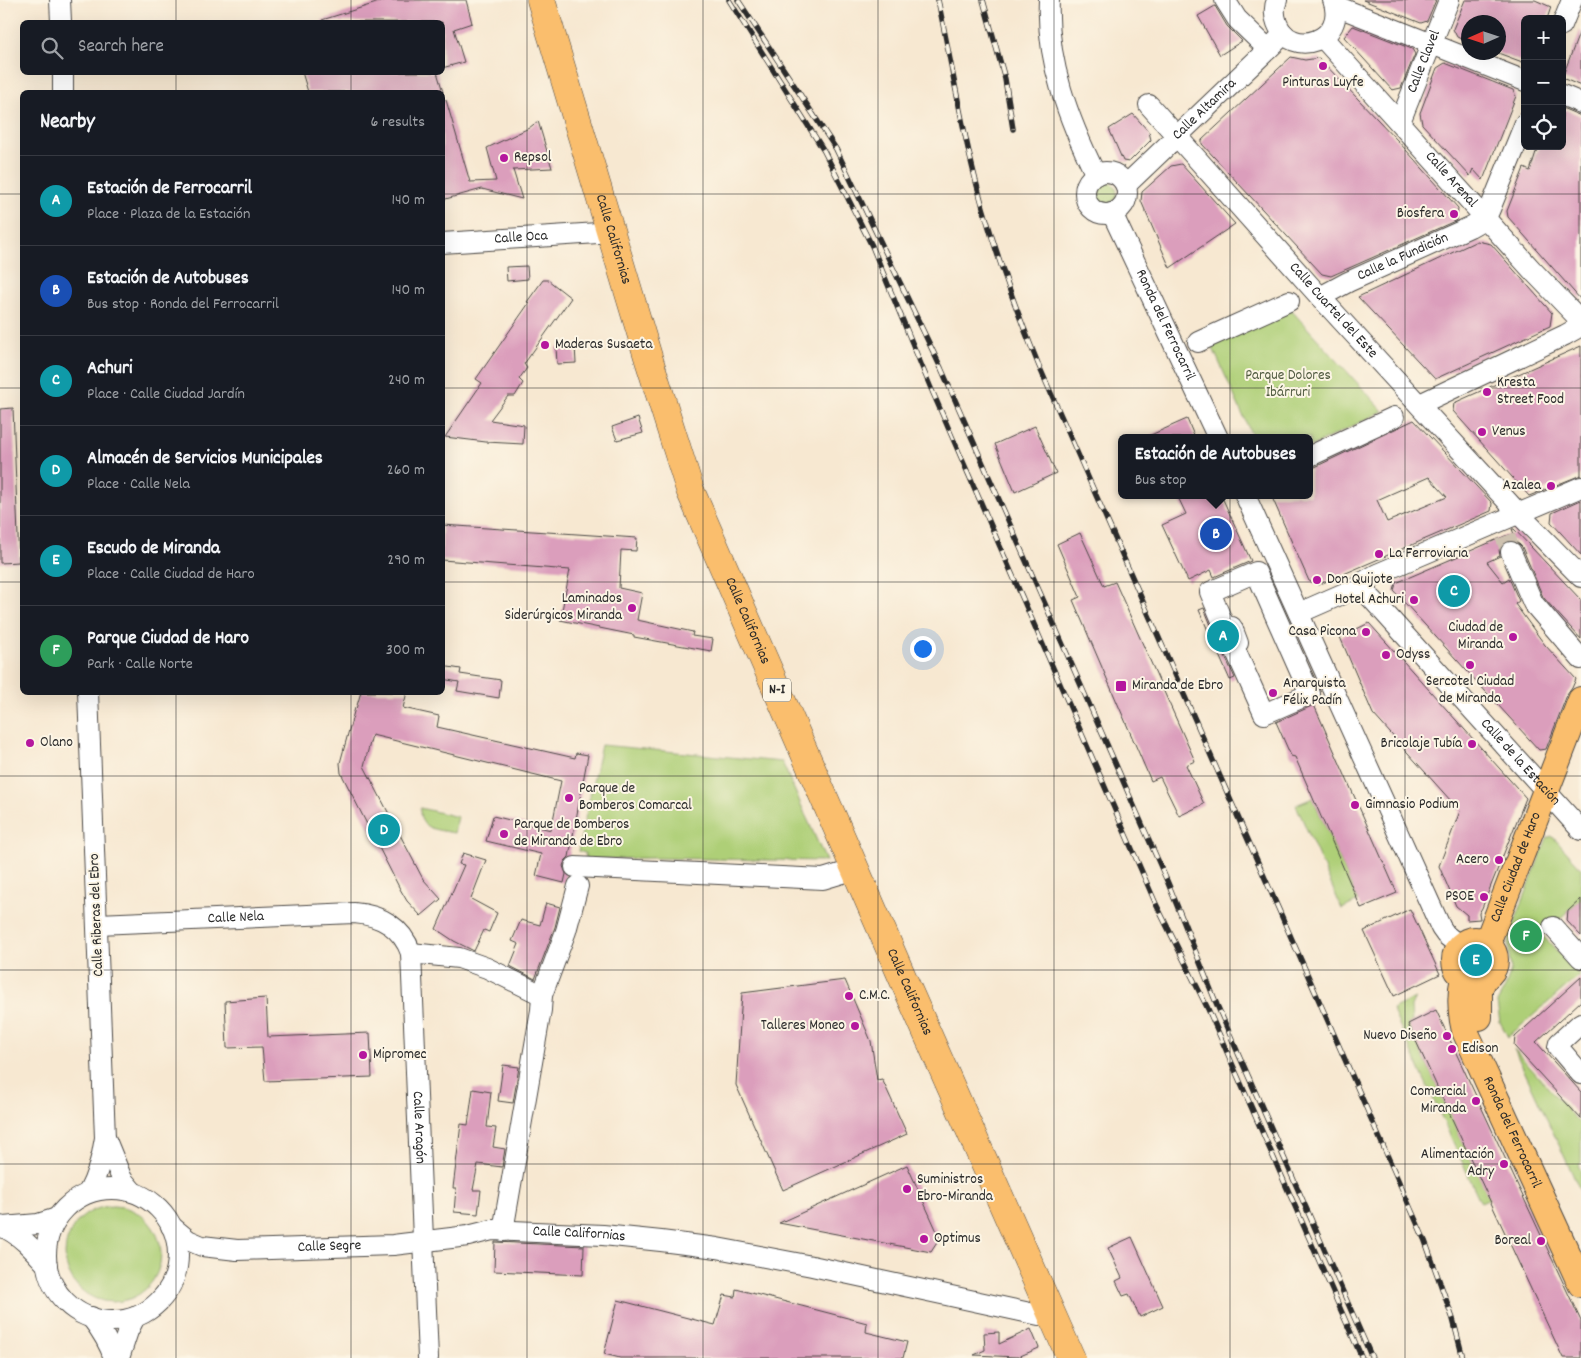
<!DOCTYPE html>
<meta charset="utf-8">
<style>
body{margin:0;font-family:Dekko,sans-serif;background:#20242c;color:#f1f3f6}
.controls{position:absolute;right:15px;top:15px;display:grid;overflow:hidden;border-radius:8px;box-shadow:0 5px 20px #0002}
.controls button{width:45px;height:45px;display:grid;place-items:center;padding:0;border:0;border-bottom:1px solid #363941;background:#171b24;color:#f1f3f6;font:25px sans-serif}
.compass{position:absolute;left:1461px;top:15px;width:45px;height:45px;border-radius:50%;background:#171b24;box-shadow:0 5px 20px #0002;rotate:267deg}
.you{position:absolute;left:922px;top:648px;width:18px;height:18px;margin:-12px;border:4px solid #fff;border-radius:50%;background:#1a73e8;box-shadow:0 0 0 8px #1a73e833}
.badge{display:grid;place-items:center;width:32px;height:32px;border-radius:50%;background:#0f766e;color:#fff;font-size:16px;font-weight:700}
.pin{position:absolute;translate:-50% -50%;border:2px solid #fff;box-shadow:0 1px 5px #0006}
.popup{position:absolute;left:1118px;top:434px;width:195px;height:65px;box-sizing:border-box;display:grid;place-content:center;border-radius:8px;background:#171b24;filter:drop-shadow(0 1px 4px #0005);font-size:16px;white-space:nowrap;color:#9ea1a6}
.popup b{font-size:19px;color:#f1f3f6}
.popup::after{content:'';position:absolute;left:50%;top:100%;margin-left:-10px;border:10px solid transparent;border-top-color:#171b24}
.list{margin:0;padding:0;list-style:none}
h2{display:flex;justify-content:space-between;align-items:center;height:65px;margin:0;padding:0 20px;font-size:21px}
h2 small{font-size:16px;font-weight:400;color:#9ea1a6}
.list li{display:grid;grid-template-columns:32px 1fr auto;gap:15px;align-items:center;box-sizing:border-box;height:90px;padding:0 20px;border-top:1px solid #363941}
.list b{display:block;font-size:19px;white-space:nowrap}
.list p{margin:0;font-size:16px;white-space:nowrap;color:#9ea1a6}
.list em{font-size:16px;font-style:normal;color:#9ea1a6}
.icon{flex:none;width:28px;height:28px;fill:none;stroke:currentColor;stroke-width:2;stroke-linecap:round;stroke-linejoin:round}
.map{position:relative;flex:none;width:1581px;height:1358px;overflow:hidden}
.search{position:absolute;background:#171b24;box-shadow:0 5px 20px #0002;left:20px;top:20px;width:425px;height:55px;display:flex;align-items:center;gap:12px;box-sizing:border-box;padding:0 18px;border-radius:8px;color:#9ea1a6;font-size:19px}
.panel{position:absolute;background:#171b24;box-shadow:0 5px 20px #0002;left:20px;top:90px;width:425px;height:605px;border-radius:8px}
.map>svg:first-child{display:block}
.green{fill:#aecf77;stroke:#6c7d51}
.building{fill:#db9ebc;fill-rule:evenodd}
.lines{fill:none;stroke-linecap:round;stroke-linejoin:round}
.minor-tunnel{stroke:#cec2b0;stroke-width:20;stroke-dasharray:20 10;stroke-linecap:butt}
.minor-casing{stroke:#4a4744;stroke-width:22}
.major-casing{stroke:#4a4744;stroke-width:28}
.highway-casing{stroke:#4a4744;stroke-width:29}
.minor{stroke:#fff;stroke-width:20}
.major{stroke:#fabe6d;stroke-width:26}
.highway{stroke:#fabe6d;stroke-width:28}
.rail-casing{stroke:#2b2b2b;stroke-width:5.5}
.rail{stroke:#fcf5e5;stroke-width:4;stroke-dasharray:11;stroke-linecap:butt}
.grid{fill:none;stroke:#2b2b2b;stroke-width:1;stroke-opacity:0.55}
.poi-dot{fill:#b5179e;stroke:#fcf5e5;stroke-width:2}
.labels{text-anchor:middle;dominant-baseline:central;stroke-width:4;stroke-linejoin:round;paint-order:stroke}
.shield{fill:#fcf5e5;stroke:#6a6863;stroke-width:1}
.shield-label{font-size:14px;font-weight:bold;fill:#2b2b2b}
.street-label{font-size:15px;fill:#2b2b2b;stroke:#fcf5e5}
.poi-label{font-size:15px;fill:#2b2b2b;stroke:#fcf5e5;text-anchor:start}
.park-label{font-size:15px;fill:#525c42;stroke:#fcf5e5}
</style>
<div class="map">
<svg width="1581" height="1358" viewBox="0 0 1581 1358">
<rect width="100%" height="100%" fill="#fcf5e5"/>
<filter id="ink" filterUnits="userSpaceOnUse"><feTurbulence type="fractalNoise" baseFrequency=".02" numOctaves="2"/><feDisplacementMap in="SourceGraphic" scale="10" xChannelSelector="R" yChannelSelector="G"/><feConvolveMatrix kernelMatrix="1 2 1 2 8 2 1 2 1" color-interpolation-filters="sRGB"/></filter>
<filter id="wash" filterUnits="userSpaceOnUse"><feTurbulence type="fractalNoise" baseFrequency=".0096" numOctaves="4" result="noise"/><feDisplacementMap in="SourceGraphic" scale="20" xChannelSelector="R" yChannelSelector="G"/><feGaussianBlur stdDeviation="1.12" result="paint"/><feColorMatrix in="noise" values="0 0 0 0 0 0 0 0 0 0 0 0 0 0 0 0 0 1.4 0 .05"/><feComposite in="paint" operator="in"/></filter>
<g filter="url(#wash)">
<rect width="100%" height="100%" fill="#f7e8d1"/>
<!-- green -->
<path class="green" d="M1095 193a11 11 0 1 1 22 0a11 11 0 1 1-22 0Z
M1291 310 1383 411 1310 447V438H1253L1212 346Z
M601 745 782 762 826 861 653 858 586 859 585 853 578 851Z
M1313 798 1358 901 1342 909 1296 805Z
M420 808 458 817 454 833C436 829 419 831 420 808Z
M1552 836 1581 868V899L1542 935 1580 975 1508 1037 1500 1022 1497 1003 1505 988 1511 970 1508 944 1509 937 1547 838Z
M1415 998 1411 1007 1412 1022 1408 1024 1490 1199 1481 1203 1392 1009Z
M1514 1049 1581 1125V1163L1578 1165 1581 1171V1192Z
M65 1254a48 48 0 1 1 96 0a48 48 0 1 1-96 0Z"/>
<g id="blocks">
<!-- building -->
<path class="building" d="M386 0H466L472 23 454 29 464 62 442 68V22H322V20Z
M1363 0H1436L1427 21 1421 23Z
M1465 0H1535L1551 7 1547 19H1525V63L1498 53V22H1468V42L1457 37 1453 29Z
M1215 6 1227 26 1242 41 1220 55 1198 16Z
M1353 26 1412 49 1415 54 1401 88 1392 90 1344 37Z
M1580 31H1581V86L1562 78Z
M1291 57 1305 60 1319 58 1397 140 1458 208 1457 220 1331 276 1322 274 1202 144V140Z
M1445 63 1513 90 1516 96 1483 180 1473 169 1470 176 1422 124 1420 113 1437 68Z
M302 72H437L443 92H308Z
M442 100H446L470 182 496 181 487 148 529 128 538 121 552 168 513 170 522 199 482 189 442 200Z
M1562 108 1581 116V300L1508 217 1507 211 1524 168 1530 171 1536 152 1537 153 1540 146H1562Z
M1133 114 1149 132 1151 140 1129 162 1123 161 1109 129Z
M1181 164 1235 224 1170 268 1141 201 1142 192 1171 166Z
M1477 241 1491 244 1552 313 1550 326 1435 379 1358 297Z
M527 266 528 279 507 281 506 267Z
M543 280H548L571 298 524 364 527 368 519 379 523 383 515 396H508L490 420 524 425 523 444 486 442 445 437 482 383 476 379 529 303 527 302Z
M575 346 576 363 557 364 556 347Z
M1581 346V475L1529 496 1453 411 1454 403Z
M13 408 19 562 0 563V409Z
M638 418 643 433 617 440 612 427Z
M1187 419 1195 438H1144Z
M1414 420 1492 503 1491 511 1318 585 1309 581 1271 495H1310V468L1315 467ZM1429 477 1447 497 1387 522 1377 500Z
M1035 426 1056 473 1015 492 995 444Z
M1177 495H1221L1251 561 1214 577 1211 570 1188 581 1162 525 1186 514Z
M1581 500V555L1551 522 1552 513Z
M442 525 637 538 636 551 621 550 619 588 642 593 637 620 693 632 692 636 713 639 711 651 634 637V635L560 620 570 570 442 560Z
M1512 529H1514L1581 600V639L1543 597 1522 547 1518 543 1512 540 1506 541 1502 545 1499 550 1500 556 1487 562 1503 582 1509 578 1519 601 1515 604 1545 645 1576 679 1572 688 1567 695 1546 749 1539 750 1394 591 1396 583 1505 536 1514 534Z
M1080 533 1104 586 1115 582 1195 761 1186 765 1204 804 1179 816 1160 777 1151 781 1073 600 1080 597 1057 544Z
M1204 608 1215 635 1222 641V650L1235 678 1230 680 1199 610Z
M1369 623 1526 798 1482 908 1479 913 1480 919 1467 920V915L1456 906 1439 866 1460 811 1373 714 1340 637Z
M442 666 461 669 460 674 501 680 499 698 457 691 459 682 442 679Z
M361 692H407L403 708 439 716 437 727 575 758 576 753 588 755 569 857 565 861 563 866 566 874 564 883 536 876 541 854 486 841 493 816 551 830 561 781 372 735 364 766 423 879 441 899 421 916 407 901 400 889 341 773 340 763 355 708 356 709Z
M1314 705 1397 893 1361 908 1295 757 1291 756 1276 722Z
M463 853 486 860 471 899 497 913 489 932 484 930 474 951 454 941 436 929 464 865 459 864Z
M1581 899V936L1567 921 1568 911Z
M546 903 560 907 555 927 535 979 510 966 519 944 512 941 521 920 540 925Z
M1410 909 1440 974 1394 996 1364 931Z
M1581 977V1001L1536 1042 1581 1092V1119L1514 1046 1515 1037Z
M845 980 871 1041 877 1080 882 1079 907 1134 783 1190 736 1085 742 993Z
M266 998 268 1037 370 1033 372 1077 265 1081 262 1047 227 1048 225 1001Z
M1436 1010 1581 1321V1358H1563L1408 1024Z
M503 1065 519 1067 513 1103 498 1101Z
M473 1089 491 1092 487 1127 496 1128 493 1147 505 1149 502 1167 478 1164 473 1190H481L478 1214 454 1212 456 1188H453L461 1124 468 1125Z
M907 1165 940 1238 931 1252 779 1223Z
M1132 1237 1163 1306 1140 1317 1129 1294 1123 1296 1116 1281 1122 1278 1108 1248Z
M495 1242 584 1246 583 1275 494 1271Z
M736 1289 867 1323 866 1332 907 1342 903 1358H620L604 1354 618 1300 715 1325 724 1295 735 1297Z
M1031 1329 1039 1348 1018 1357 974 1355 985 1350 984 1333 999 1332V1344Z"/>
</g>
</g>
<g filter="url(#ink)">
<use href="#blocks" fill-opacity="0" stroke="#4a4744" stroke-width="1"/>
<g class="lines">
<!-- minor-tunnel -->
<path class="minor-tunnel" d="M1505 536 1511 552"/>
<!-- minor casing -->
<g class="minor-casing">
<g id="minor">
<path d="M60 0 61 22"/>
<path d="M1049 0C1046 61 1069 121 1096 175"/>
<path d="M1225 0 1237 19 1268 49"/>
<path d="M1277 0C1274 7 1274 15 1277 23 1291 60 1348 40 1333 0"/>
<path d="M1336 6 1525 81"/>
<path d="M1562 25 1572 0"/>
<path id="s1" d="M1323 38 1532 270 1581 321"/>
<path d="M63 72V92"/>
<path d="M1562 95 1581 103"/>
<path id="s2" d="M1149 105 1320 297 1519 514 1581 577"/>
<path id="s3" d="M1400 122 1449 0"/>
<circle cx="1106" cy="193" r="21"/>
<path id="s4" d="M1126 185 1284 34"/>
<path id="s5" d="M1112 213 1218 438"/>
<path id="s6" d="M442 243 598 233"/>
<path id="s7" d="M1320 297 1348 282 1470 227 1486 218 1490 209 1525 123"/>
<path d="M1198 342 1289 301"/>
<path d="M1420 404 1565 335 1581 326"/>
<path d="M1310 456 1394 417"/>
<path d="M1245 495 1441 928 1446 935 1460 946"/>
<path d="M1511 552 1533 603 1581 659"/>
<path d="M1256 572 1310 694 1264 714 1233 645 1238 643 1232 627 1226 630 1210 592Z"/>
<path id="s8" d="M1356 588 1367 594 1373 600 1581 830"/>
<path d="M1299 613 1356 588 1363 582 1377 574 1581 487"/>
<path d="M575 867 823 879 843 873"/>
<path id="s9" d="M98 924 354 913C381 915 402 927 411 953L428 1358"/>
<path d="M1553 927 1581 958"/>
<path d="M411 953 459 958 487 968 542 995"/>
<path d="M1581 1023 1559 1043 1558 1047 1581 1074"/>
<path d="M106 1140 122 1179 133 1192"/>
<circle cx="112" cy="1255" r="66"/>
<path d="M88 1193C98 1175 102 1158 105 1138L88 692"/>
<path d="M0 1226C19 1233 34 1250 47 1265"/>
<path id="s10" d="M171 1226 188 1240 202 1246 237 1250 393 1245 468 1236 492 1230 603 1235 661 1241 717 1248 812 1266 1039 1315"/>
<path d="M3 1227 38 1224 57 1218"/>
<path d="M503 1231 541 1010 542 995 566 931 578 886"/>
<path d="M91 1317C101 1330 109 1342 114 1358"/>
<path d="M119 1358 128 1331 135 1317"/>
</g>
</g>
<!-- major casing -->
<g class="major-casing">
<g id="major">
<circle cx="1475" cy="960" r="20"/>
<path id="s11" d="M1487 943 1581 700"/>
<path id="s12" d="M1464 977C1460 994 1461 1014 1465 1031L1581 1284"/>
<path d="M1479 1017V989L1484 979"/>
</g>
</g>
<!-- highway casing -->
<g class="highway-casing">
<g id="highway">
<path id="s13" d="M541 0 649 360 690 490 900 972 1071 1358"/>
</g>
</g>
<!-- minor -->
<use href="#minor" class="minor"/>
<!-- major -->
<use href="#major" class="major"/>
<!-- highway -->
<use href="#highway" class="highway"/>
<!-- rail casing -->
<g class="rail-casing">
<path id="rail" d="M729 0 824 151 872 246 930 386 1156 904 1208 1009 1362 1358
M738 0 836 149 941 368 1168 883 1217 1005 1372 1358
M938 0C949 52 958 105 970 157 986 227 1012 300 1039 366L1425 1241 1453 1319 1463 1358
M983 0 1005 79 1013 129"/>
</g>
<!-- rail -->
<use href="#rail" class="rail"/>
</g>
</g>
<!-- grid -->
<path class="grid" d="M176 0V22M351 0V22M527 0V1358M703 0V1358M878 0V1358M1054 0V1358M1230 0V1358M1405 0V1358M176 72V92M351 72V92M0 194H22M442 194H1581M0 388H22M442 388H1581M0 582H22M442 582H1581M176 692V1358M351 692V1358M0 776H1581M0 970H1581M0 1164H1581"/>
<!-- markers -->
<g class="poi-dot">
<circle cx="1323" cy="66" r="5"/>
<circle cx="504" cy="158" r="5"/>
<circle cx="1454" cy="214" r="5"/>
<circle cx="545" cy="345" r="5"/>
<circle cx="1487" cy="392" r="5"/>
<circle cx="1482" cy="432" r="5"/>
<circle cx="1551" cy="486" r="5"/>
<circle cx="1379" cy="554" r="5"/>
<circle cx="1317" cy="580" r="5"/>
<circle cx="1414" cy="600" r="5"/>
<circle cx="632" cy="608" r="5"/>
<circle cx="1366" cy="632" r="5"/>
<circle cx="1513" cy="637" r="5"/>
<circle cx="1386" cy="655" r="5"/>
<circle cx="1470" cy="665" r="5"/>
<rect x="1115" y="680" width="12" height="12" rx="2.5"/>
<circle cx="1273" cy="693" r="5"/>
<circle cx="30" cy="743" r="5"/>
<circle cx="1472" cy="744" r="5"/>
<circle cx="569" cy="798" r="5"/>
<circle cx="1355" cy="805" r="5"/>
<circle cx="504" cy="834" r="5"/>
<circle cx="1499" cy="860" r="5"/>
<circle cx="1484" cy="897" r="5"/>
<circle cx="849" cy="996" r="5"/>
<circle cx="855" cy="1026" r="5"/>
<circle cx="1447" cy="1036" r="5"/>
<circle cx="1452" cy="1049" r="5"/>
<circle cx="363" cy="1055" r="5"/>
<circle cx="1476" cy="1101" r="5"/>
<circle cx="1504" cy="1164" r="5"/>
<circle cx="907" cy="1189" r="5"/>
<circle cx="924" cy="1239" r="5"/>
<circle cx="1541" cy="1241" r="5"/>
</g>
<g class="labels">
<!-- shield labels -->
<rect class="shield" x="763" y="678.5" width="28" height="23" rx="4"/>
<g class="shield-label">
<text x="777" y="690">N-I</text>
</g>
<!-- street labels -->
<g class="street-label">
<text stroke="none"><textPath href="#s3" startOffset="65">Calle Clavel</textPath></text>
<text stroke="none"><textPath href="#s4" startOffset="109">Calle Altamira</textPath></text>
<text stroke="none"><textPath href="#s1" startOffset="191">Calle Arenal</textPath></text>
<text stroke="none"><textPath href="#s6" startOffset="79">Calle Oca</textPath></text>
<text stroke="none"><textPath href="#s13" startOffset="250">Calle Californias</textPath></text>
<text stroke="none"><textPath href="#s7" startOffset="92">Calle la Fundición</textPath></text>
<text stroke="none"><textPath href="#s2" startOffset="276">Calle Cuartel del Este</textPath></text>
<text stroke="none"><textPath href="#s5" startOffset="124">Ronda del Ferrocarril</textPath></text>
<text stroke="none"><textPath href="#s13" startOffset="655">Calle Californias</textPath></text>
<text stroke="none"><textPath href="#s8" startOffset="240">Calle de la Estación</textPath></text>
<text stroke="none"><textPath href="#s11" startOffset="81">Calle Ciudad de Haro</textPath></text>
<text transform="translate(97 915) rotate(-92)">Calle Riberas del Ebro</text>
<text stroke="none"><textPath href="#s9" startOffset="138">Calle Nela</textPath></text>
<text stroke="none"><textPath href="#s13" startOffset="1060">Calle Californias</textPath></text>
<text stroke="none"><textPath href="#s9" startOffset="505">Calle Aragón</textPath></text>
<text stroke="none"><textPath href="#s12" startOffset="166">Ronda del Ferrocarril</textPath></text>
<text stroke="none"><textPath href="#s10" startOffset="416">Calle Californias</textPath></text>
<text stroke="none"><textPath href="#s10" startOffset="165">Calle Segre</textPath></text>
</g>
<!-- poi labels -->
<g class="poi-label">
<text x="1323" y="83" text-anchor="middle">Pinturas Luyfe</text>
<text x="514" y="158">Repsol</text>
<text x="1444" y="214" text-anchor="end">Biosfera</text>
<text x="555" y="345">Maderas Susaeta</text>
<text x="1497" y="383">Kresta<tspan x="1497" dy="17">Street Food</tspan></text>
<text x="1492" y="432">Venus</text>
<text x="1541" y="486" text-anchor="end">Azalea</text>
<text x="1389" y="554">La Ferroviaria</text>
<text x="1327" y="580">Don Quijote</text>
<text x="622" y="599" text-anchor="end">Laminados<tspan x="622" dy="17">Siderúrgicos Miranda</tspan></text>
<text x="1404" y="600" text-anchor="end">Hotel Achuri</text>
<text x="1503" y="628" text-anchor="end">Ciudad de<tspan x="1503" dy="17">Miranda</tspan></text>
<text x="1356" y="632" text-anchor="end">Casa Picona</text>
<text x="1396" y="655">Odyss</text>
<text x="1470" y="682" text-anchor="middle">Sercotel Ciudad<tspan x="1470" dy="17">de Miranda</tspan></text>
<text x="1283" y="684">Anarquista<tspan x="1283" dy="17">Félix Padín</tspan></text>
<text x="1132" y="686">Miranda de Ebro</text>
<text x="40" y="743">Olano</text>
<text x="1462" y="744" text-anchor="end">Bricolaje Tubía</text>
<text x="579" y="789">Parque de<tspan x="579" dy="17">Bomberos Comarcal</tspan></text>
<text x="1365" y="805">Gimnasio Podium</text>
<text x="514" y="825">Parque de Bomberos<tspan x="514" dy="17">de Miranda de Ebro</tspan></text>
<text x="1489" y="860" text-anchor="end">Acero</text>
<text x="1474" y="897" text-anchor="end">PSOE</text>
<text x="859" y="996">C.M.C.</text>
<text x="845" y="1026" text-anchor="end">Talleres Moneo</text>
<text x="1437" y="1036" text-anchor="end">Nuevo Diseño</text>
<text x="1462" y="1049">Edison</text>
<text x="373" y="1055">Mipromec</text>
<text x="1466" y="1092" text-anchor="end">Comercial<tspan x="1466" dy="17">Miranda</tspan></text>
<text x="1494" y="1155" text-anchor="end">Alimentación<tspan x="1494" dy="17">Adry</tspan></text>
<text x="917" y="1180">Suministros<tspan x="917" dy="17">Ebro-Miranda</tspan></text>
<text x="934" y="1239">Optimus</text>
<text x="1531" y="1241" text-anchor="end">Boreal</text>
</g>
<!-- park labels -->
<g class="park-label">
<text x="1288" y="376">Parque Dolores<tspan x="1288" dy="17">Ibárruri</tspan></text>
</g>
</g>
</svg>
<div class="controls">
<button>+</button>
<button>−</button>
<button><svg class="icon" aria-label="locate" viewBox="0 0 24 24"><circle cx="12" cy="12" r="6"/><path d="M12 2v4M12 18v4M2 12h4M18 12h4"/></svg></button>
</div>
<svg class="compass" viewBox="-18 -18 36 36"><path d="M0-13l5 13h-10z" fill="#e53935"/><path d="M0 13l5-13h-10z" fill="#9ea1a6"/></svg>
<div class="you"></div>
<div class="pin badge" style="left:1223px;top:636px;background:#0f9aa8">A</div>
<div class="pin badge" style="left:1216px;top:534px;background:#1a4fb4">B</div>
<div class="popup"><b>Estación de Autobuses</b>Bus stop</div>
<div class="pin badge" style="left:1454px;top:591px;background:#0f9aa8">C</div>
<div class="pin badge" style="left:384px;top:830px;background:#0f9aa8">D</div>
<div class="pin badge" style="left:1476px;top:960px;background:#0f9aa8">E</div>
<div class="pin badge" style="left:1526px;top:936px;background:#2e9e5b">F</div>
<div class="search"><svg class="icon" aria-label="search" viewBox="0 0 24 24"><circle cx="10" cy="10" r="6"/><path d="M15 15l6 6"/></svg>Search here</div>
<section class="panel">
<h2>Nearby<small>6 results</small></h2>
<ul class="list">
<li><span class="badge" style="background:#0f9aa8">A</span><div><b>Estación de Ferrocarril</b><p>Place · Plaza de la Estación</p></div><em>140 m</em></li>
<li><span class="badge" style="background:#1a4fb4">B</span><div><b>Estación de Autobuses</b><p>Bus stop · Ronda del Ferrocarril</p></div><em>140 m</em></li>
<li><span class="badge" style="background:#0f9aa8">C</span><div><b>Achuri</b><p>Place · Calle Ciudad Jardín</p></div><em>240 m</em></li>
<li><span class="badge" style="background:#0f9aa8">D</span><div><b>Almacén de Servicios Municipales</b><p>Place · Calle Nela</p></div><em>260 m</em></li>
<li><span class="badge" style="background:#0f9aa8">E</span><div><b>Escudo de Miranda</b><p>Place · Calle Ciudad de Haro</p></div><em>290 m</em></li>
<li><span class="badge" style="background:#2e9e5b">F</span><div><b>Parque Ciudad de Haro</b><p>Park · Calle Norte</p></div><em>300 m</em></li>
</ul>
</section>
</div>
